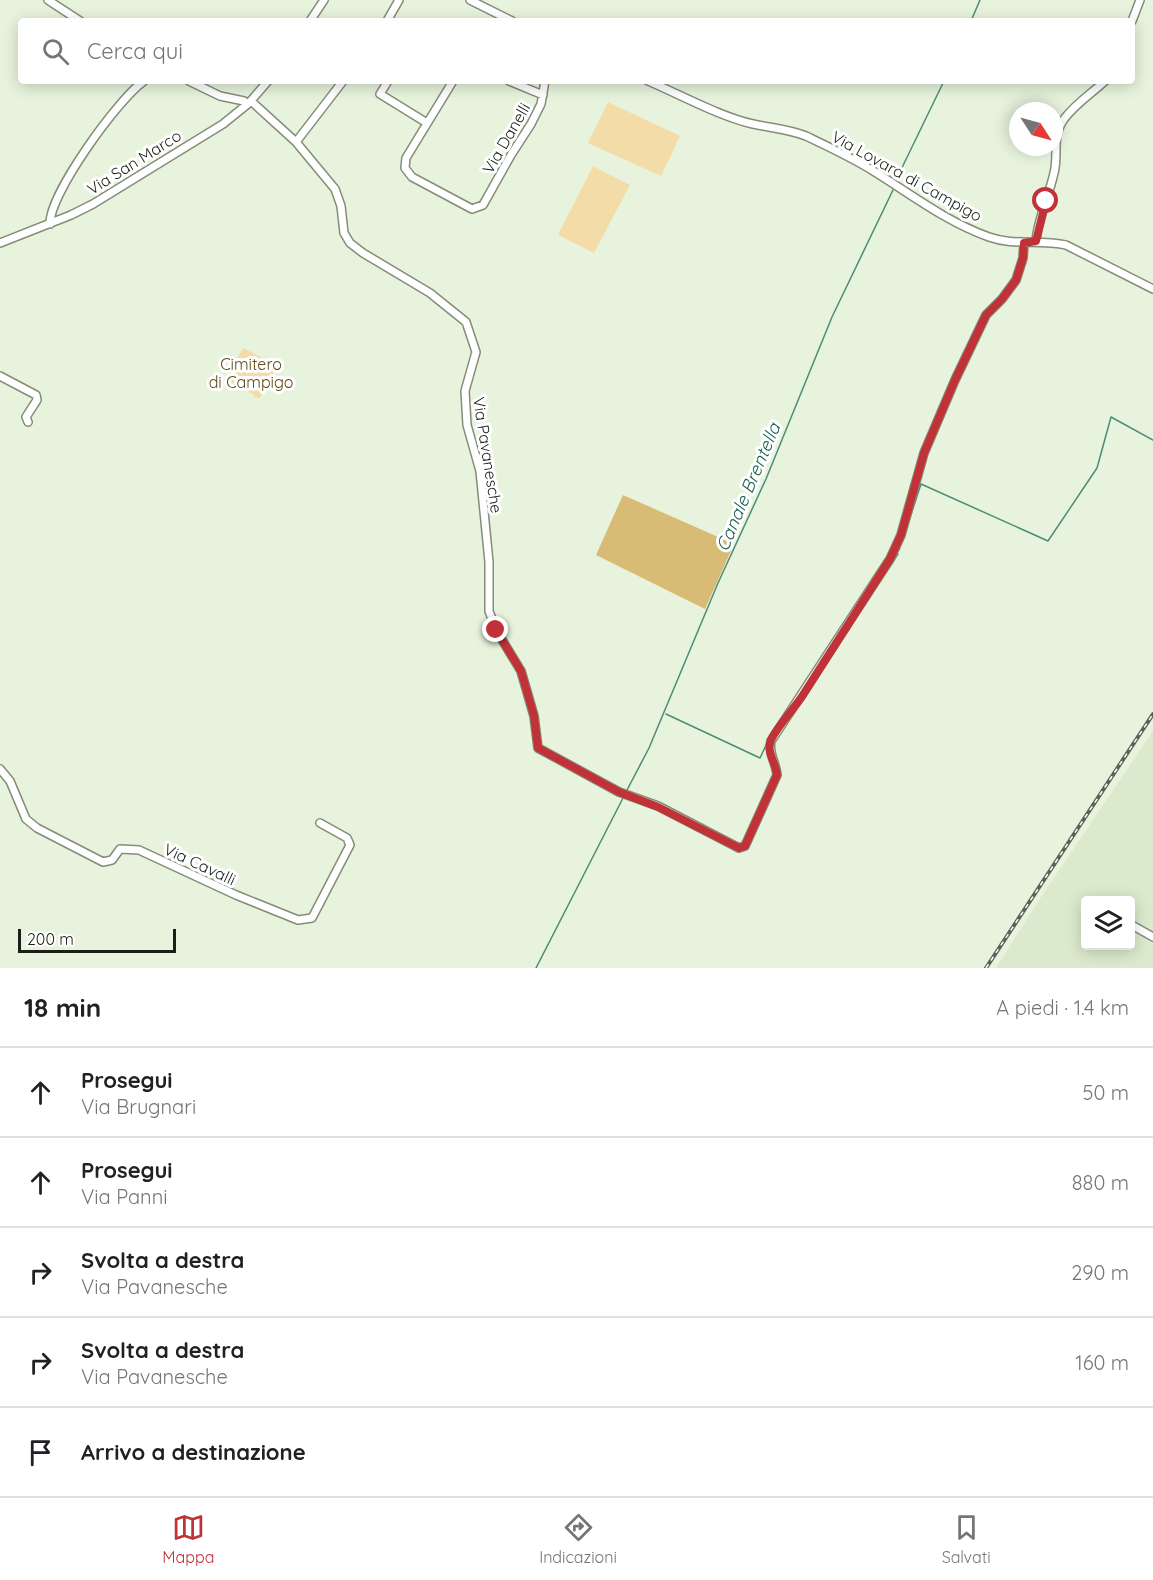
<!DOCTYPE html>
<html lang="it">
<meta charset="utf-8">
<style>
body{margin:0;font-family:Quicksand,sans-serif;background:#f2f2f2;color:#202124}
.controls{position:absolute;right:18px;bottom:18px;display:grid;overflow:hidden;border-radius:6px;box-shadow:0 3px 15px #0003}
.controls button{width:54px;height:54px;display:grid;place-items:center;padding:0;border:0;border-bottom:2px solid #e0e0e0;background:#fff;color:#202124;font:30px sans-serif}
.compass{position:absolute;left:1009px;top:102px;width:54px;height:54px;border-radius:50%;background:#fff;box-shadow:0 3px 15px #0003;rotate:126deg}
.scale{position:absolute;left:18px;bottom:15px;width:158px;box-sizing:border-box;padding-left:6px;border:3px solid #1b1f18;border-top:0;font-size:16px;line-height:21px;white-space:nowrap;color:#1b1f18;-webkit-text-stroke:4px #fff;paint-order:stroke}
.stop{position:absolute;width:18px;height:18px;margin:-14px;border:4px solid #c13138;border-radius:50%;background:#fff}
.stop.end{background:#c13138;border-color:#fff;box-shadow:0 2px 6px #0008}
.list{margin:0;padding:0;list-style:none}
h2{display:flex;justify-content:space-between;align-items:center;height:78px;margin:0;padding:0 24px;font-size:26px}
h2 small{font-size:20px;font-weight:400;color:#757577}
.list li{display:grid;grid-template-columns:39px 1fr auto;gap:18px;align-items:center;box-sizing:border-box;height:90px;padding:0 24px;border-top:2px solid #e0e0e0}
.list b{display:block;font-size:22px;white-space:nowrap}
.list p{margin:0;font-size:20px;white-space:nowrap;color:#757577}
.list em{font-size:20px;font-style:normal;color:#757577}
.icon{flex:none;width:33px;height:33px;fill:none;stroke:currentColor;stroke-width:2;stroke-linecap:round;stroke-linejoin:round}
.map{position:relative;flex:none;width:1153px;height:968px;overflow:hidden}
.search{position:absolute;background:#fff;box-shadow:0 3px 15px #0003;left:18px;right:18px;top:18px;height:66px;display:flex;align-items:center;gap:15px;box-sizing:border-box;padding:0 21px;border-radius:6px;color:#757577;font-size:22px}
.sheet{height:528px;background:#fff}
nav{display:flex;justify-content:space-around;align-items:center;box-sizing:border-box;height:84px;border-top:2px solid #e0e0e0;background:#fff;font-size:16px;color:#757577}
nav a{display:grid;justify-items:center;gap:3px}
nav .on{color:#c13138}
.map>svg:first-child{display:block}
.built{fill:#dbeacd;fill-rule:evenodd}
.green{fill:#f3dca7}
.forest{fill:#d8bb74}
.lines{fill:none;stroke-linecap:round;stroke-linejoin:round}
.stream{stroke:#4b8c79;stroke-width:1.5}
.minor-casing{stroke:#838d7a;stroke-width:10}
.minor{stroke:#fff;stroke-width:7}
.rail-casing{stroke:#5b6156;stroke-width:4}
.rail{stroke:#fff;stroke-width:1.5;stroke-dasharray:4.5;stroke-linecap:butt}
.route{stroke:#c13138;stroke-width:8}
.labels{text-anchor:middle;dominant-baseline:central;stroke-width:6;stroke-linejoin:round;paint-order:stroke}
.street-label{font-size:16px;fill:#1b1f18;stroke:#fff}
.park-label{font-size:16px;fill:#614c16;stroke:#fff}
.water-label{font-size:18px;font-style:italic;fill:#196150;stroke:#fff}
</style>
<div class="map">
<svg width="1153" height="968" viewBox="0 0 1153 968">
<rect width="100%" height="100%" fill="#e7f3dd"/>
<!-- built -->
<path class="built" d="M1153 731V968H996L1043 894ZM1086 900H1130V945H1086Z"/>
<!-- green -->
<path class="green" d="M608 102 680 136 661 176 588 143Z
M593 166 630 185 594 253 558 235Z
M243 348 277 365 260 398 254 397V395L245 390 244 392 241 390V388L226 381Z"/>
<!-- forest -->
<path class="forest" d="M623 495 734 544 705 609 596 555Z"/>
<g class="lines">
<!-- stream -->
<path class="stream" d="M971 21 980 0
M896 180 944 81
M906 530 921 484 1048 541 1097 468 1111 417 1153 440
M899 550 903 538
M859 613 898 554
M666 714 760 758 767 743
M626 792 649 748 718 583 766 479 832 317 893 190
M536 968 623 798"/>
<!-- minor casing -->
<g class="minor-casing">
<path id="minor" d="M48 0 80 21
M470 0 512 21
M310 21 324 0
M387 21 399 0
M1132 21 1140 0
M189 81 220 96 244 101 248 104
M388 81 380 94 427 123
M453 81 406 158 405 168 412 177 472 209 483 205 511 155 531 124 541 104 545 81
M509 81 543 95
M648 81C679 94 721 117 753 124 771 128 788 129 806 136 829 147 853 158 875 172 912 195 947 222 989 237 1014 246 1040 239 1066 245L1153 289
M251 101 296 142 335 189 341 206 344 233 350 243 363 253 430 293 466 322 476 352 465 391 467 425 480 471 489 562V611L496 630 521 671 534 716 538 748 619 792 658 806 739 848 745 846 777 775C776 762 768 754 771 741L890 559 901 535 924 453 955 380 986 315 1002 299 1016 280 1023 258 1024 243
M296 142 343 81
M50 224C49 194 119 98 144 81
M1036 241C1038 218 1049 196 1054 173 1059 154 1051 138 1064 119 1075 104 1092 93 1105 81
M0 243 71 215 93 204 223 124 249 103 268 81
M0 376 36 395 37 400 26 417 28 422
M0 769 10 781 26 819 37 828 103 862 112 860 120 849 139 850 236 895 298 920 312 918 350 845 347 838 320 823
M1130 924 1153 937"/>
</g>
<!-- minor -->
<use href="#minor" class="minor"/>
<!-- rail casing -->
<g class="rail-casing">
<path id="rail" d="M986 968 1153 714"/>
</g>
<!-- rail -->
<use href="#rail" class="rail"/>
</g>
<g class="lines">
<!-- route -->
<path class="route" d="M496 630 521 671 534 716 538 748 619 792 658 807 739 848 745 846 777 775C776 763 766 752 771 740 778 725 794 709 803 695 832 649 861 604 890 559L901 535 924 453 955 380 986 315 1002 299 1016 280 1023 258 1024 243 1036 241 1046 201"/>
</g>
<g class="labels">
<!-- street labels -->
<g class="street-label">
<text transform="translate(506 138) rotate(-60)">Via Danelli</text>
<text transform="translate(134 162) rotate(-32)">Via San Marco</text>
<text transform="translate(907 176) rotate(29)">Via Lovara di Campigo</text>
<text transform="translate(488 455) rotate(81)">Via Pavanesche</text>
<text transform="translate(200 864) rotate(25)">Via Cavalli</text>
</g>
<!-- park labels -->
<g class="park-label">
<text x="251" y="364">Cimitero<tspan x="251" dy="18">di Campigo</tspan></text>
</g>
<!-- water labels -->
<g class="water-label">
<text transform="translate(748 487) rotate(-67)">Canale Brentella</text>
</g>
</g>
</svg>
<div class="controls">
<button><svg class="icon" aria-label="layers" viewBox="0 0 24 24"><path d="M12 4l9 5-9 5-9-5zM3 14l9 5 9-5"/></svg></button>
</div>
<svg class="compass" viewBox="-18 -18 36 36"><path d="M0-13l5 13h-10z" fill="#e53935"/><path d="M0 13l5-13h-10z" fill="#757577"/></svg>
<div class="scale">200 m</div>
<div class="stop" style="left:1046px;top:201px"></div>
<div class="stop end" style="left:496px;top:630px"></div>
<div class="search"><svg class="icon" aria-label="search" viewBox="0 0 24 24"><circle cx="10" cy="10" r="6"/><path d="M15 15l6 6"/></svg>Cerca qui</div>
</div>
<section class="sheet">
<h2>18 min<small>A piedi · 1.4 km</small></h2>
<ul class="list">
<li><svg class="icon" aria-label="ahead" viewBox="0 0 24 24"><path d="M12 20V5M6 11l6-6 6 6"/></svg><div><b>Prosegui</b><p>Via Brugnari</p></div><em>50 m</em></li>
<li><svg class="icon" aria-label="ahead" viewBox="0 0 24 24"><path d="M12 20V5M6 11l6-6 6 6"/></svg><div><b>Prosegui</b><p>Via Panni</p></div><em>880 m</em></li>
<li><svg class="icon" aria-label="right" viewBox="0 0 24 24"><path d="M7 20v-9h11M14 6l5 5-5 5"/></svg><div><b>Svolta a destra</b><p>Via Pavanesche</p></div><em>290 m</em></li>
<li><svg class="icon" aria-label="right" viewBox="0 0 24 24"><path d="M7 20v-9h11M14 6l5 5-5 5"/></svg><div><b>Svolta a destra</b><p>Via Pavanesche</p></div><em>160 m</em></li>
<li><svg class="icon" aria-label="arrive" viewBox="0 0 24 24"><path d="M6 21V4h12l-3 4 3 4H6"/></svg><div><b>Arrivo a destinazione</b></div></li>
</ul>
</section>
<nav>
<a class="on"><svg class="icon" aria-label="map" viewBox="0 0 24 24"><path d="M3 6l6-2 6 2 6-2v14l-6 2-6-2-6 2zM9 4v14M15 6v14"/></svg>Mappa</a>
<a><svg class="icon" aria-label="directions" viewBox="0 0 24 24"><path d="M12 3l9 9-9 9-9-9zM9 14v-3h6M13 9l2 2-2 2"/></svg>Indicazioni</a>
<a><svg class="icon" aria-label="saved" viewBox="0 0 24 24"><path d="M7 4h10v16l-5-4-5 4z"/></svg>Salvati</a>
</nav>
